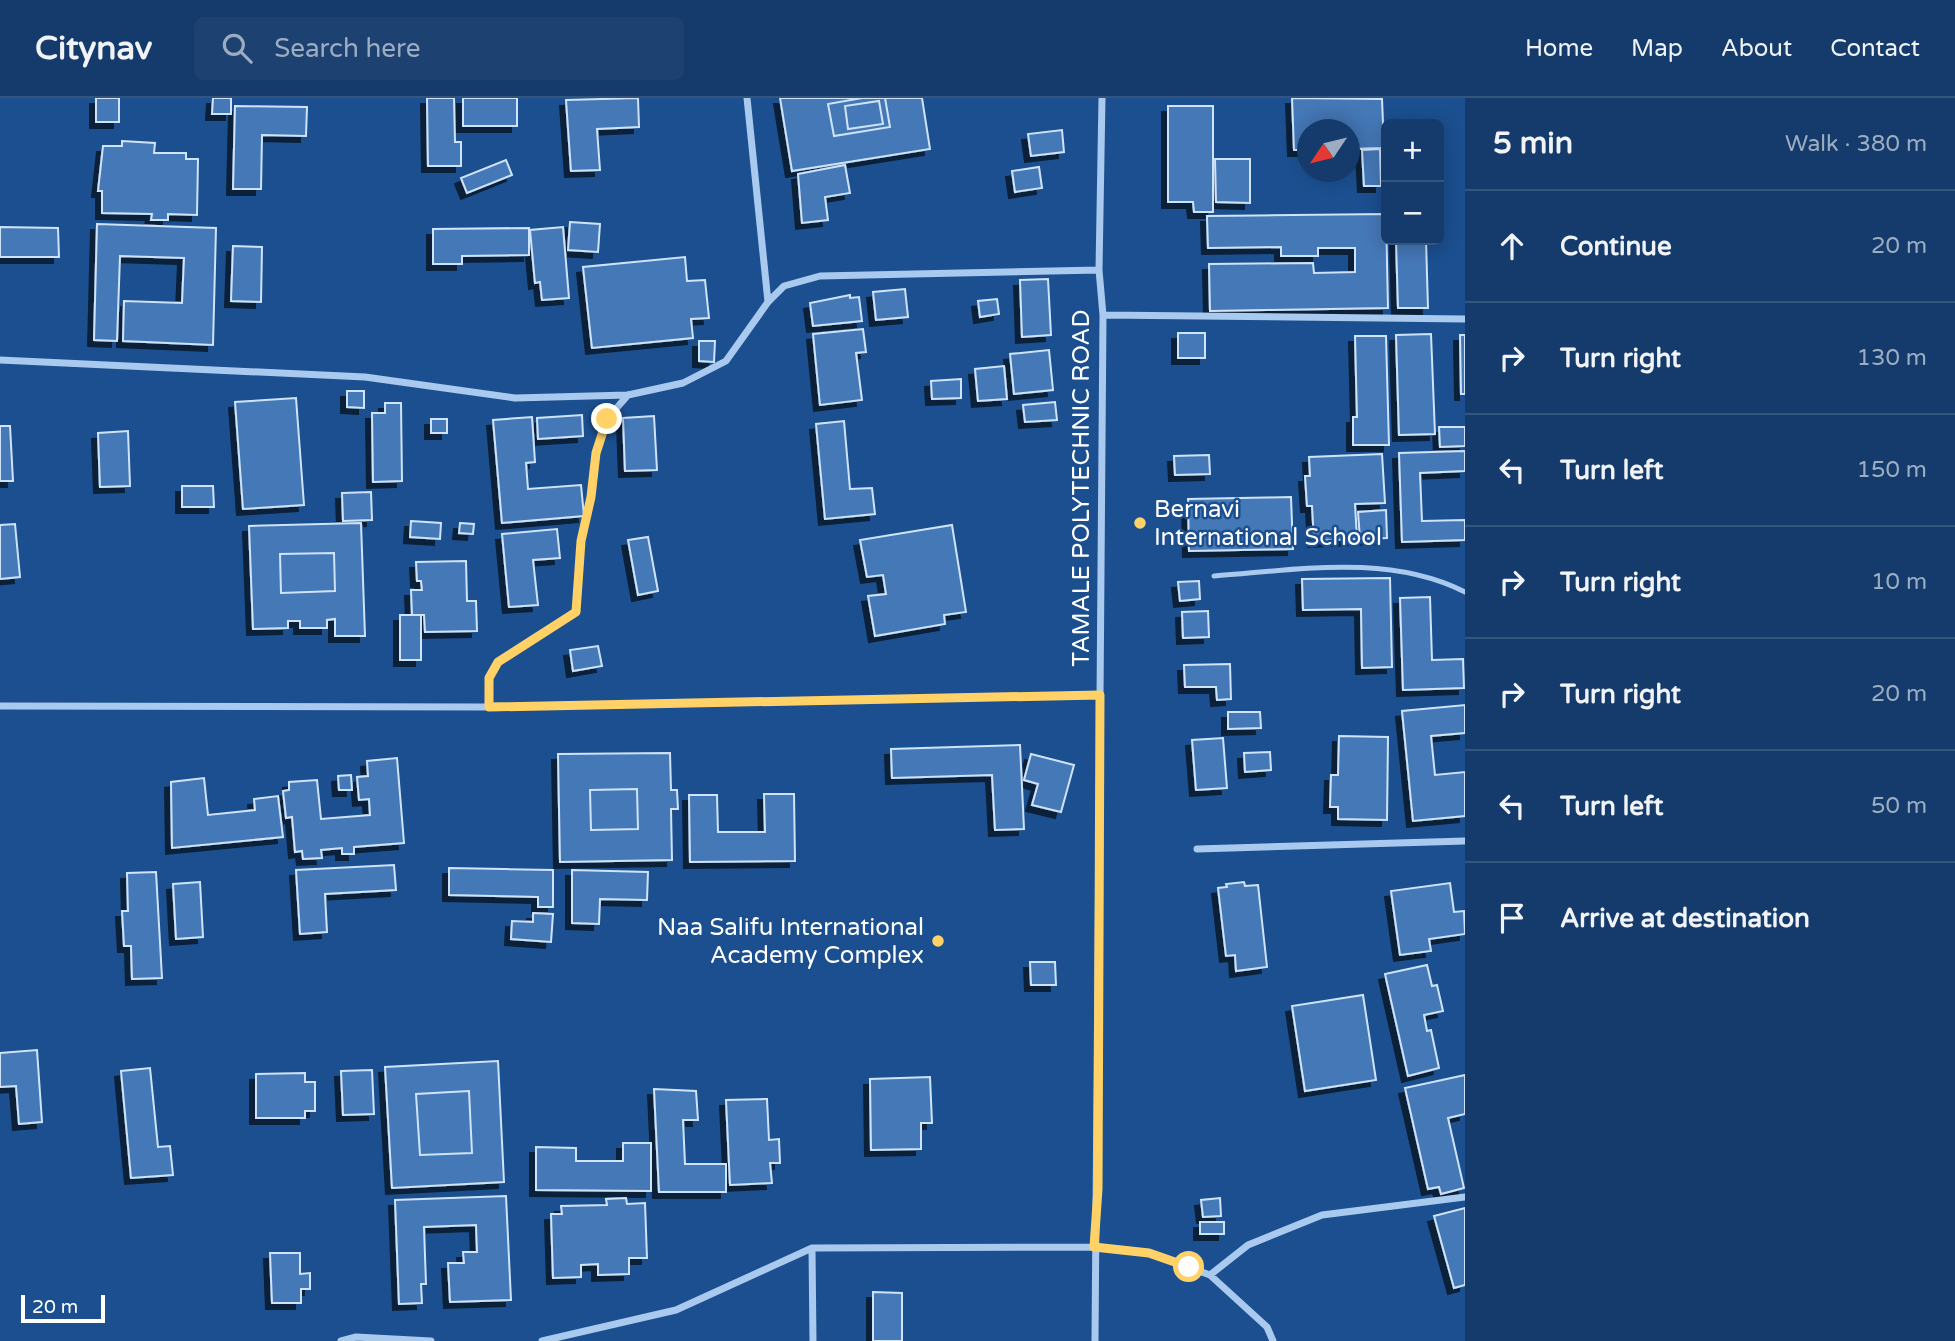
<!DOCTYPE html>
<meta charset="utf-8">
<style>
body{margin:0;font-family:"Varela Round",sans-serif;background:#1d4271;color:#f1f3f6}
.controls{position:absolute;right:21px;top:21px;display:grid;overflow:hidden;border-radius:10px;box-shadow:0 4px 18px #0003}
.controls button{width:63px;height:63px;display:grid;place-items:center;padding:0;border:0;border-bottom:2px solid #33557e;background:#143b6b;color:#f1f3f6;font:35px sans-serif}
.compass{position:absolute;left:1297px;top:21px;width:63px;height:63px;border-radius:50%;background:#143b6b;box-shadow:0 4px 18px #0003;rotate:235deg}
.scale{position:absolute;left:21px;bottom:18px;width:84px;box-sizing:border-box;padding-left:7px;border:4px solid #fff;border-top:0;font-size:19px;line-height:24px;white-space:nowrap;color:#fff;-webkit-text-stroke:5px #1b4f8f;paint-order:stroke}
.stop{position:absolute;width:21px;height:21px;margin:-16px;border:5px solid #ffd166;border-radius:50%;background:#fff}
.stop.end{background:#ffd166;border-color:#fff;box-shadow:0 2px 7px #0008}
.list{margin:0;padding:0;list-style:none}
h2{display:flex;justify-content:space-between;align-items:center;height:91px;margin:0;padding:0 28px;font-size:30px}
h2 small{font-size:23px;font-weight:400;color:#9dadc1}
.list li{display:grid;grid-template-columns:46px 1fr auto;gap:21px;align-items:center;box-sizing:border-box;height:112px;padding:0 28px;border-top:2px solid #33557e}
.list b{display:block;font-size:26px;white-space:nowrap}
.list em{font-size:23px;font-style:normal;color:#9dadc1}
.icon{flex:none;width:38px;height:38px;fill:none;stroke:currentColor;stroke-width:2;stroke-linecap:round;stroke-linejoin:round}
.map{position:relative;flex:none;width:1465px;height:1243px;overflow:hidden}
header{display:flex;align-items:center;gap:42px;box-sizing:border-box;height:98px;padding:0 35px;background:#143b6b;border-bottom:2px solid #33557e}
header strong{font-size:33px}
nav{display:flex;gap:38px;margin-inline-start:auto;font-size:24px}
.search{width:490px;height:63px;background:#1d4271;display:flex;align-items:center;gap:18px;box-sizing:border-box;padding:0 24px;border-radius:10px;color:#9dadc1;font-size:26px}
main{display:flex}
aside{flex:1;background:#143b6b}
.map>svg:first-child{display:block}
.building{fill:#4478b7;stroke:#cfe3fa;stroke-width:2;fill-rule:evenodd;filter:url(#shadow)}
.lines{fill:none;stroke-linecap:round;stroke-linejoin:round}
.service{stroke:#a9c9ee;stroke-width:5}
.minor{stroke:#a9c9ee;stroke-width:7}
.route{stroke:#ffd166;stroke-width:9}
.poi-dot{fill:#ffd166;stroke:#1b4f8f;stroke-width:2.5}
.labels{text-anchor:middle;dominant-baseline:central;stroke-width:5;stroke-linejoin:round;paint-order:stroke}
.street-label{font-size:24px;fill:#fff;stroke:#1b4f8f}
.poi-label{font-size:24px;fill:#fff;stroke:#1b4f8f;text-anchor:start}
</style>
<header>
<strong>Citynav</strong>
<div class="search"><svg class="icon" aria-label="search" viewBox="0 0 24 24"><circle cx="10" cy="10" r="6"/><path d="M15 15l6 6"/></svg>Search here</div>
<nav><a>Home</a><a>Map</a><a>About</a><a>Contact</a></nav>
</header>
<main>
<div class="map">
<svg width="1465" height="1243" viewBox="0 0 1465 1243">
<defs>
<filter id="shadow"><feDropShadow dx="-6" dy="6" stdDeviation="0" flood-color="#0009"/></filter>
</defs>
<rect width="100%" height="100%" fill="#1b4f8f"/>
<!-- building -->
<path class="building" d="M96 0H119V24H96Z
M213 0H231V16H212Z
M427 0H454L455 44H461V68H428Z
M463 0H517V28H463Z
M638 0 639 29 597 31 600 72 571 73 566 2Z
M780 0H862L828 6 834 38 890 29 885 0H922L930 51 792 73Z
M862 0H885L890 29 834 38 828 6ZM879 3 883 26 848 31 845 8Z
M1292 0 1382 1 1384 50 1350 51V32H1308V52H1294Z
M879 3 883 26 848 31 845 8Z
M235 8 307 9 306 38 262 37 261 91H233Z
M1168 8H1213V114H1194L1193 104H1168Z
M1062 32 1064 54 1031 58 1028 36Z
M122 43 155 45 154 55H186V61H198L197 117 168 116V122H151L152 116 102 115V93H98L103 48H122Z
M1380 51 1381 88H1364L1362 52Z
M1215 61H1250V105L1216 104Z
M506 62 512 77 467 95 461 80Z
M845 67 850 95 825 99 828 122 802 125 798 76Z
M1039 69 1042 90 1015 94 1012 73Z
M1386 116 1388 210 1210 213 1209 166 1313 165 1314 175 1355 174V150H1318V158H1281V149L1208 150 1207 118Z
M570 124 600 126 598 154 568 152Z
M97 126 216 130 213 247 123 243 124 203 182 205 184 160 120 158 117 243 94 242Z
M0 129 58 130 59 159H0Z
M563 129 569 200 542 202 540 184 535 185 530 132Z
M529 130V157L462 158V166H433V131Z
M1396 142H1426L1428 210H1398Z
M233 148 262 149 261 204 231 203Z
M685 159 687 183 705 182 709 220 691 221 693 240 592 250 583 169Z
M1048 181 1051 237 1022 239 1020 182Z
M905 191 908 219 876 222 873 194Z
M850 197V200L859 199 862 223 813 228 810 205Z
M997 201 999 216 980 219 978 203Z
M863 231 866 254 856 255 862 302 820 307 813 236Z
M1178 235H1205V260H1178Z
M1431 236 1435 336 1399 337 1396 237Z
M1460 237H1465V296H1461Z
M1355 238H1386L1389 347H1353V319H1357Z
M699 243H715L714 264 699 263Z
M1049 252 1053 292 1014 296 1010 256Z
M1004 268 1007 301 978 303 975 271Z
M961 281V300L932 301 931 283Z
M347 293H364V310L347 309Z
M296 300 304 407 243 411 235 304Z
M1055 304 1057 322 1025 324 1023 307Z
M385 305H401L402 383 373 384 372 315H385Z
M582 317 583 338 538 341 537 320Z
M654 318 657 372 625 373 623 320Z
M532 319 535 364 526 365 528 391 581 387 584 418 502 425 493 322Z
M431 321H447V335H431Z
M844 323 850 391 872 390 875 416 825 421 816 326Z
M0 328H10L13 383H0Z
M1439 329H1465V348L1440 349Z
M128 333 130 388 100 389 98 335Z
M1465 353V373L1420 375 1422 423 1465 422V442L1402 444 1399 355Z
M1382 356 1385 405 1355 406 1357 441 1314 443 1312 408H1307L1305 378H1310L1309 359Z
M1209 357 1210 376 1175 377 1174 358Z
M182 388H213L214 409H182Z
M371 394 372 422 343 423 342 395Z
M1291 399 1293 451 1189 453 1188 401Z
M1386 412 1387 440 1360 441 1358 414Z
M411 423 441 425 440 441 410 439Z
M361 425 365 538H335V521L327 522V530H300V523H288V530L253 531 249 428ZM334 455 335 493 281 495 280 456Z
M460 425 474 426 473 436 459 435Z
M15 426 20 479 0 481V427Z
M952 427 966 514 944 517 945 526 875 538 868 498 886 496 883 477 867 479 860 442Z
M557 431 560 460 533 462 538 507 509 509 502 436Z
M648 439 658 493 638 497 628 442Z
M334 455 335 493 281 495 280 456Z
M466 463 467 503H476L477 533 425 534 424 517H412L411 492H422L421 483H417L416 464Z
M1390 480 1392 569 1362 570 1361 511 1303 512 1302 481Z
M1199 483 1200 501 1180 503 1178 484Z
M1430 499 1432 562 1463 561 1464 590 1403 592 1400 500Z
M1208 513 1209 539 1183 540 1182 514Z
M400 517H421V562H400Z
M598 548 602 568 573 573 570 552Z
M1230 566 1231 601 1217 602 1216 589H1185L1184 567Z
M1465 607V635L1431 638 1435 677 1465 674V718L1413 723 1402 613Z
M1228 614H1260L1261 630 1228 631Z
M1339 638 1388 639 1387 722 1338 721V709H1330L1331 677H1338Z
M1223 640 1227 690 1196 692 1192 642Z
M1020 647 1024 731 995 732 992 677 892 680 891 651Z
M1270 654 1271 672 1245 674 1244 655Z
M670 655 671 692H677L678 711H671L672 762 560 764 558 656ZM637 691 638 731 591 732 590 692Z
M1031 656 1074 667 1061 714 1032 707 1038 686 1024 682Z
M397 660 404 745 354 749V756H342V750L321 752 322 760 303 761 302 753 295 754 292 719 286 720 283 693 289 692V684L317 682 321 721 370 717 369 701 359 702 357 679 368 678 367 663Z
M351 677 352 692H339L338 678Z
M204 680 208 717 255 712 254 701 278 698 283 739 172 750 171 684Z
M637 691 638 731 591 732 590 692Z
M764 696H794L795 763 690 764 689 697H717L718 734H765Z
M394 767 396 792 325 796 327 834 300 836 296 772Z
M449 770 553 772V809H538V799L449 797Z
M572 772 648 774 647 802 600 801 599 826 572 825Z
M156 774 162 880 132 881 131 848H124L122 813H128L127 775Z
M200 784 203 839 176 841 173 786Z
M1244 784 1245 788 1258 787 1267 869 1236 873 1235 857 1226 858 1218 790 1227 789 1226 786Z
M1450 785 1454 814 1464 813 1465 836 1429 841 1431 853 1400 857 1391 793Z
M533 815 553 816 551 844 511 841 512 823 533 824Z
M1030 864H1055L1056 887H1031Z
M1427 867 1432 888 1437 887 1443 913 1424 917 1427 933 1431 932 1439 970 1408 978 1385 876Z
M1363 897 1376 982 1305 993 1292 908Z
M37 952 42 1024 19 1026 16 988 0 989V955Z
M498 963 504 1084 392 1090 385 969ZM469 993 472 1055 420 1057 416 996Z
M150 970 158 1049 170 1048 173 1077 131 1080 121 973Z
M372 972 374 1016 343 1017 341 973Z
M305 975V984H315V1013H305V1020H256V976Z
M1465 977V1016L1448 1020 1464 1090 1441 1096 1439 1089 1428 1091 1405 990Z
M930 979 932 1025H921V1051L871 1052 870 981Z
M654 991 696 993 698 1022H683L685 1066H726V1094H659Z
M469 993 472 1055 420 1057 416 996Z
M767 1001 769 1042 779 1041 780 1065H770L772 1085 730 1087 726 1002Z
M623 1045H651V1093L536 1092V1049L576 1050V1063H623Z
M506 1098 511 1202 450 1204 448 1165H464L463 1154H477L476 1127 424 1129 426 1186H421L422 1205 399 1206 395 1102Z
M626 1100 627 1106 645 1105 647 1160H629V1176L598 1177V1166L581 1167V1179L553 1180 551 1116H562L561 1108 607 1107 606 1101Z
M1220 1100 1221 1118 1203 1119 1201 1102Z
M1465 1110V1187L1454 1190 1434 1118Z
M1200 1124H1224V1136H1200Z
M270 1155H300V1176L310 1175V1191H301V1205H272Z
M873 1194 902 1195V1243H873Z"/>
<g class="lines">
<!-- service -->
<path class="service" d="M1214 478C1297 472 1388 455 1465 494"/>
<!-- minor -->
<path class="minor" d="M747 0 768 204
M1103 217 1465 221
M0 262 365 279 515 300 628 297 683 285 726 263 768 204 784 188 820 178 1099 172
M0 608 489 609 1100 597
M489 609V580L498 564 576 514 581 443 591 399 596 355 607 321 628 297
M1197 751 1465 743
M812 1150 813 1243
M1210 1177 1248 1147 1322 1117 1465 1099
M341 1243 356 1239 431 1243
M542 1243 676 1212 812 1150 1094 1149 1149 1155 1210 1177 1267 1229 1273 1243
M1095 1243 1103 217 1099 172 1102 0"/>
</g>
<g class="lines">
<!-- route -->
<path class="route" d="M607 321 596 355 591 399 581 443 576 514 498 564 489 580V609L1100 597 1098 1091 1094 1149 1149 1155 1189 1169"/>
</g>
<!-- markers -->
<g class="poi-dot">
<circle cx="1140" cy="425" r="7"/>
<circle cx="938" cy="843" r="7"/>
</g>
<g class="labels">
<!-- street labels -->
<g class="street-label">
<text transform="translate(1081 390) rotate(-90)">TAMALE POLYTECHNIC ROAD</text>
</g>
<!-- poi labels -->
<g class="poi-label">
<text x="1154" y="411">Bernavi<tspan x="1154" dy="28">International School</tspan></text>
<text x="924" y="829" text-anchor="end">Naa Salifu International<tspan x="924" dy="28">Academy Complex</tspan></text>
</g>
</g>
</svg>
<div class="controls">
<button>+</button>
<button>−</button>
</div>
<svg class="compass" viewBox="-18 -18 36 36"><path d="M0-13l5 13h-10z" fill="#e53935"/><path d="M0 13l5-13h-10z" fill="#9dadc1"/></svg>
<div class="scale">20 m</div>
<div class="stop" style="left:1189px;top:1169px"></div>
<div class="stop end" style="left:607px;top:321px"></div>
</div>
<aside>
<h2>5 min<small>Walk · 380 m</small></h2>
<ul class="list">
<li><svg class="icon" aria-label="ahead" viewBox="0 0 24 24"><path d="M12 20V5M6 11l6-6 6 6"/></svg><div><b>Continue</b></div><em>20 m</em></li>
<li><svg class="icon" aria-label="right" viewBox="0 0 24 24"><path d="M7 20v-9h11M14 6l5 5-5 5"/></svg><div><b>Turn right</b></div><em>130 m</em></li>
<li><svg class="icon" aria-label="left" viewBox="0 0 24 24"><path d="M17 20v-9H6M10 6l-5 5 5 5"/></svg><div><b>Turn left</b></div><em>150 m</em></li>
<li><svg class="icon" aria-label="right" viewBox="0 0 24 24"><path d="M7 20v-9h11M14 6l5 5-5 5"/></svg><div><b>Turn right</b></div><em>10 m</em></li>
<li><svg class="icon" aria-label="right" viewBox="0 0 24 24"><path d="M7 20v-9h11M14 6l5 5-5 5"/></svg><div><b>Turn right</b></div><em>20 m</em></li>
<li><svg class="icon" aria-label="left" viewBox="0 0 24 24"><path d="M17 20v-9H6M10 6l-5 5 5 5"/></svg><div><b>Turn left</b></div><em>50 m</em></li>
<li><svg class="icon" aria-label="arrive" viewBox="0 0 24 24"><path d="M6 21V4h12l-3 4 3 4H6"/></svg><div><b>Arrive at destination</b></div></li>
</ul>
</aside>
</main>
